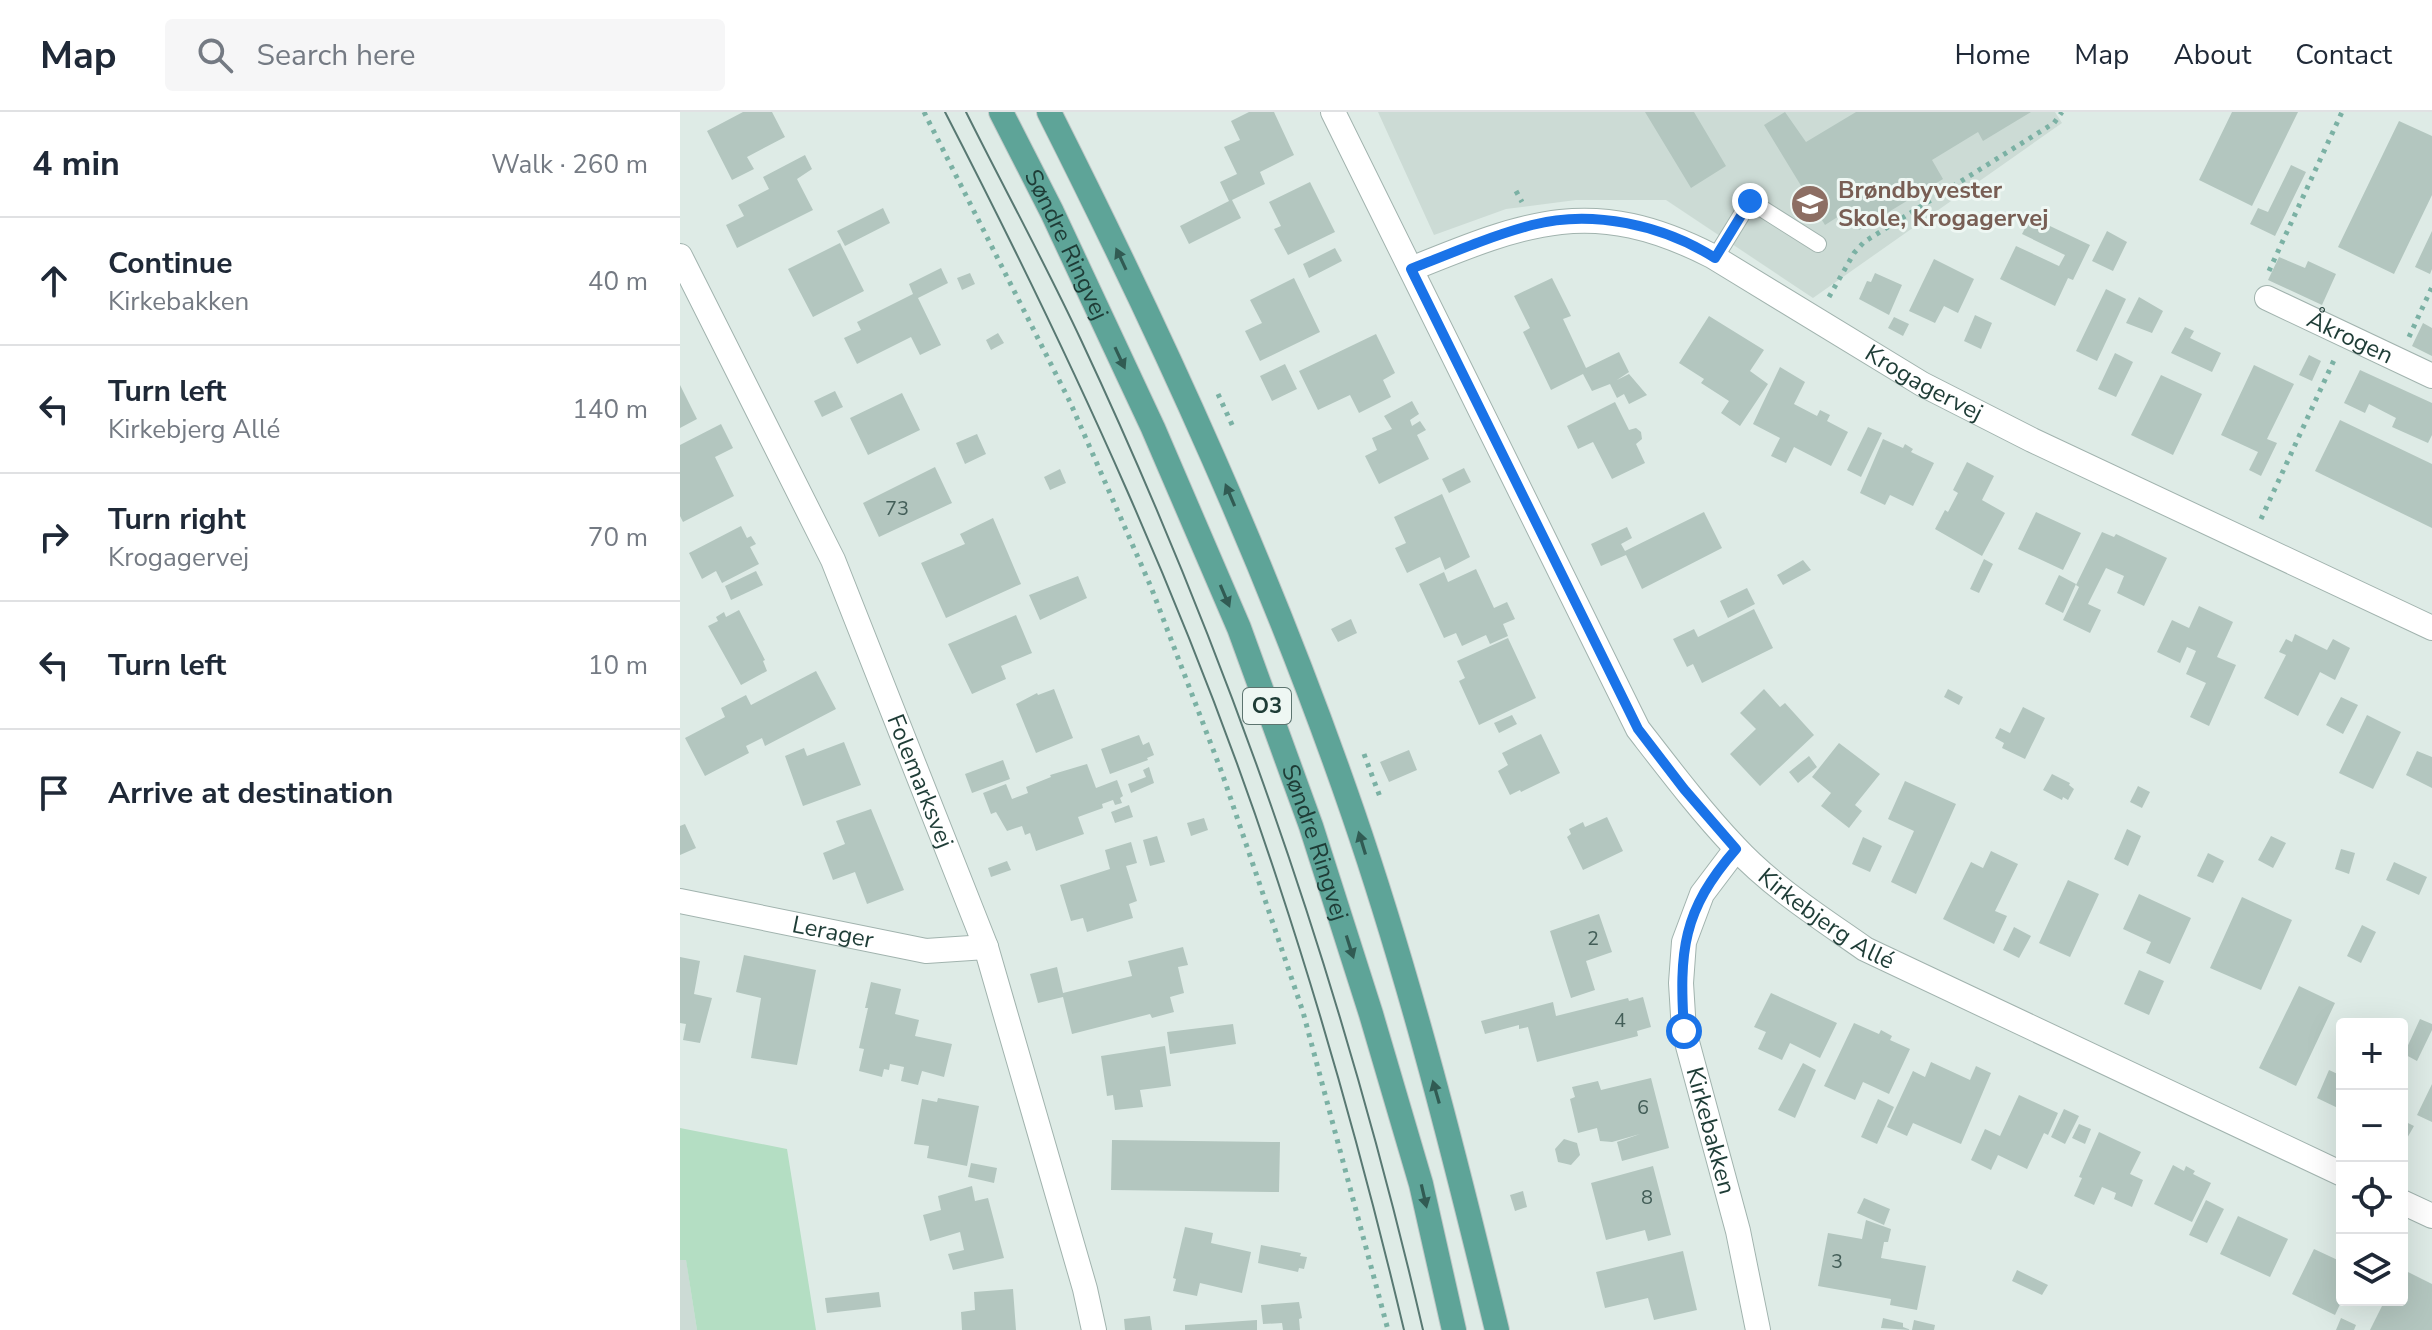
<!DOCTYPE html>
<meta charset="utf-8">
<style>
body{margin:0;font-family:"Nunito Sans",sans-serif;background:#f6f6f7;color:#1f2937}
.controls{position:absolute;right:24px;bottom:24px;display:grid;overflow:hidden;border-radius:8px;box-shadow:0 8px 32px #0002}
.controls button{width:72px;height:72px;display:grid;place-items:center;padding:0;border:0;border-bottom:2px solid #e0e1e3;background:#fff;color:#1f2937;font:40px sans-serif}
.stop{position:absolute;width:24px;height:24px;margin:-18px;border:6px solid #1a73e8;border-radius:50%;background:#fff}
.stop.end{background:#1a73e8;border-color:#fff;box-shadow:0 2px 8px #0008}
.list{margin:0;padding:0;list-style:none}
h2{display:flex;justify-content:space-between;align-items:center;height:104px;margin:0;padding:0 32px;font-size:34px}
h2 small{font-size:26px;font-weight:400;color:#747a83}
.list li{display:grid;grid-template-columns:52px 1fr auto;gap:24px;align-items:center;box-sizing:border-box;height:128px;padding:0 32px;border-top:2px solid #e0e1e3}
.list b{display:block;font-size:30px;white-space:nowrap}
.list p{margin:0;font-size:26px;white-space:nowrap;color:#747a83}
.list em{font-size:26px;font-style:normal;color:#747a83}
.icon{flex:none;width:44px;height:44px;fill:none;stroke:currentColor;stroke-width:2;stroke-linecap:round;stroke-linejoin:round}
.map{position:relative;flex:none;width:1752px;height:1218px;overflow:hidden}
header{display:flex;align-items:center;gap:48px;box-sizing:border-box;height:112px;padding:0 40px;background:#fff;border-bottom:2px solid #e0e1e3}
header strong{font-size:38px}
nav{display:flex;gap:44px;margin-inline-start:auto;font-size:28px}
.search{width:560px;height:72px;background:#f6f6f7;display:flex;align-items:center;gap:20px;box-sizing:border-box;padding:0 28px;border-radius:8px;color:#747a83;font-size:30px}
main{display:flex}
aside{flex:1;background:#fff}
.map>svg:first-child{display:block}
.built{fill:#ccdbd5}
.green{fill:#b4dec3}
.building{fill:#b3c6bf}
.lines{fill:none;stroke-linecap:round;stroke-linejoin:round}
.lane-casing{stroke:#a1b3ae;stroke-width:18}
.street-casing{stroke:#a1b3ae;stroke-width:26}
.primary-casing{stroke:#c0c8c7;stroke-width:26}
.path{stroke:#7bb1a4;stroke-width:5;stroke-dasharray:4 6;stroke-linecap:butt}
.lane{stroke:#fff;stroke-width:16}
.street{stroke:#fff;stroke-width:24}
.primary{stroke:#5ea498;stroke-width:24}
.tram{stroke:#587872;stroke-width:2}
.oneway{fill:#315b53}
.route{stroke:#1a73e8;stroke-width:10}
.labels{text-anchor:middle;dominant-baseline:central;stroke-width:6;stroke-linejoin:round;paint-order:stroke}
.number-label{font-size:20px;fill:#435e58}
.shield{fill:#eef7f3;stroke:#5c746f;stroke-width:2}
.shield-label{font-size:22px;font-weight:bold;fill:#1e3c36}
.education-label{font-size:24px;font-weight:bold;fill:#785e54;stroke:#eef7f3;text-anchor:start}
.street-label{font-size:24px;fill:#1e3c36;stroke:#eef7f3}
</style>
<header>
<strong>Map</strong>
<div class="search"><svg class="icon" aria-label="search" viewBox="0 0 24 24"><circle cx="10" cy="10" r="6"/><path d="M15 15l6 6"/></svg>Search here</div>
<nav><a>Home</a><a>Map</a><a>About</a><a>Contact</a></nav>
</header>
<main>
<aside>
<h2>4 min<small>Walk · 260 m</small></h2>
<ul class="list">
<li><svg class="icon" aria-label="ahead" viewBox="0 0 24 24"><path d="M12 20V5M6 11l6-6 6 6"/></svg><div><b>Continue</b><p>Kirkebakken</p></div><em>40 m</em></li>
<li><svg class="icon" aria-label="left" viewBox="0 0 24 24"><path d="M17 20v-9H6M10 6l-5 5 5 5"/></svg><div><b>Turn left</b><p>Kirkebjerg Allé</p></div><em>140 m</em></li>
<li><svg class="icon" aria-label="right" viewBox="0 0 24 24"><path d="M7 20v-9h11M14 6l5 5-5 5"/></svg><div><b>Turn right</b><p>Krogagervej</p></div><em>70 m</em></li>
<li><svg class="icon" aria-label="left" viewBox="0 0 24 24"><path d="M17 20v-9H6M10 6l-5 5 5 5"/></svg><div><b>Turn left</b></div><em>10 m</em></li>
<li><svg class="icon" aria-label="arrive" viewBox="0 0 24 24"><path d="M6 21V4h12l-3 4 3 4H6"/></svg><div><b>Arrive at destination</b></div></li>
</ul>
</aside>
<div class="map">
<svg width="1752" height="1218" viewBox="0 0 1752 1218">
<rect width="100%" height="100%" fill="#deebe6"/>
<!-- built -->
<path class="built" d="M698 0H1375L1382 11 1133 186 986 88H896L826 97 754 123Z
M6 1147 17 1218H0V1148Z"/>
<!-- green -->
<path class="green" d="M0 1016 107 1037 136 1218H17L6 1148H0Z"/>
<!-- building -->
<path class="building" d="M63 0H92L105 25 67 45 74 57 52 68 27 19Z
M569 0H594L614 43 580 60 585 72 552 88 561 106 509 132 500 114 549 89 540 70 557 62 544 35 560 28 551 9Z
M965 0H1014L1046 54 1011 76Z
M1105 0 1126 30 1176 0H1351L1303 29 1298 20 1252 48 1263 67 1179 118 1167 99 1145 113 1084 13Z
M1552 0H1618L1572 94 1519 68Z
M1719 9 1752 24V83L1714 162 1658 135Z
M125 43 132 57 117 67 133 98 57 136 46 113 64 104 58 93 89 77 83 65Z
M1611 53 1626 60 1595 124 1570 112 1578 96 1588 100Z
M630 70 655 120 608 143 594 117 601 114 589 90Z
M203 96 210 111 165 134 157 119Z
M1351 105 1410 133 1393 168 1388 166 1375 194 1320 167 1336 134 1379 154 1385 143 1342 122Z
M1427 119 1447 130 1433 159 1412 149Z
M1752 119V157L1750 162 1735 155Z
M160 131 184 179 133 205 108 157Z
M655 136 662 149 629 166 623 152Z
M1599 145 1625 156 1628 149 1656 162 1642 193 1588 168Z
M1254 147 1294 167 1278 201 1264 194 1255 211 1229 199Z
M261 156 268 171 238 186 261 233 240 243 231 225 177 252 164 226 181 218 177 210 233 182 229 172Z
M290 161 295 172 282 178 277 166Z
M1195 161 1222 173 1209 203 1179 187 1187 169 1191 170Z
M614 166 640 220 580 249 565 219 582 211 570 188Z
M872 166 891 204 883 207 906 256 939 240 949 260 937 268 949 262 967 283 949 292 944 282 937 286 930 272 912 279 903 262 871 278 843 220 850 216 834 184Z
M1426 177 1446 187 1417 249 1396 239Z
M1459 185 1483 199 1472 221 1446 211Z
M1295 203 1312 211 1301 237 1284 229Z
M1029 204 1084 238 1070 259 1088 272 1060 314 1041 301 1049 289 1021 271 1024 267 999 251Z
M1214 205 1229 212 1223 224 1208 216Z
M1743 211 1752 216V244L1732 234Z
M1505 215 1514 219 1510 226 1541 241 1532 260 1491 241Z
M318 221 324 231 311 238 306 228Z
M696 222 715 261 703 268 711 285 679 301 670 283 638 298 619 259Z
M1435 241 1453 250 1436 285 1418 277Z
M1629 243 1641 249 1632 269 1619 263Z
M605 252 617 277 592 289 580 264Z
M1574 253 1614 272 1587 327 1597 331 1581 364 1569 358 1578 340 1541 323Z
M1100 255 1125 270 1114 292 1137 304 1140 298 1150 303 1147 309 1168 320 1151 354 1114 335 1106 351 1091 344 1100 326 1073 312Z
M1680 258 1752 291V323L1748 331 1712 315 1716 306 1689 292 1685 301 1664 291Z
M1481 263 1522 282 1493 343 1451 323Z
M0 273 17 307 0 316Z
M155 279 163 295 142 305 134 289Z
M222 281 240 318 188 343 170 306Z
M732 289 739 302 730 308 732 314 740 309 746 318 737 323 749 347 699 372 685 344 697 338 692 326 712 317 704 304Z
M935 290 949 318 956 316 961 320 962 327 956 332 965 351 932 367 913 330 898 337 887 314Z
M1660 308 1752 352V416L1635 359Z
M41 312 53 336 35 345 54 384 3 410 0 404V333Z
M1188 315 1202 321 1181 365 1167 358Z
M297 322 306 342 285 352 276 331Z
M1203 327 1223 336 1225 332 1233 337 1231 340 1254 351 1233 394 1210 383 1205 393 1180 381Z
M1287 350 1314 364 1302 388 1325 401 1302 444 1255 417 1265 398 1268 400 1278 381 1273 378Z
M255 355 272 391 199 425 183 391Z
M784 356 791 370 769 381 762 367Z
M380 357 386 371 370 378 364 365Z
M762 382 790 445 765 458 760 445 727 461 715 436 726 431 714 405Z
M1024 400 1042 436 962 477 946 443 921 454 911 432 947 415 952 426 941 432 945 439Z
M1356 400 1401 421 1383 458 1338 437Z
M313 406 341 472 266 506 241 451 285 432 280 422Z
M61 414 67 426 71 424 76 432 70 435 79 452 42 471 36 459 22 467 9 441Z
M1422 420 1434 425 1436 422 1487 446 1464 494 1437 481 1444 464 1426 456 1408 492 1421 498 1410 521 1383 508 1399 475 1396 473Z
M1304 447 1313 452 1299 481 1290 477Z
M1123 448 1131 458 1103 473 1097 463Z
M796 457 814 496 827 490 835 507 823 512 828 524 810 532 806 523 782 534 776 521 764 526 739 472 764 460 768 470Z
M76 459 83 473 51 488 45 474Z
M1379 463 1396 472 1383 501 1365 492Z
M398 464 407 486 360 508 349 483Z
M1067 476 1075 492 1048 506 1040 489Z
M1519 494 1553 510 1537 545 1556 553 1529 614 1510 605 1526 571 1506 562 1516 539 1507 535 1500 551 1477 540 1492 508 1509 516Z
M1074 497 1093 536 1022 571 1013 552 1007 555 993 527 1014 517 1018 525Z
M59 498 85 548 83 549 87 559 61 573 28 514 38 509 36 505 44 500 46 505Z
M336 503 352 541 321 554 326 567 292 582 268 532Z
M671 507 677 521 658 530 651 517Z
M1615 522 1647 538 1653 527 1670 536 1655 568 1640 560 1618 604 1584 586 1606 543 1599 540 1606 527 1612 530Z
M828 526 856 586 799 613 779 569 785 566 777 549Z
M136 559 156 597 85 634 82 626 66 634 69 641 25 664 5 626 45 605 41 596 66 583 71 593Z
M374 577 393 626 356 641 336 592 357 581 358 583Z
M1084 577 1100 595 1105 591 1134 623 1080 674 1050 642 1076 617 1060 601Z
M1268 577 1283 585 1279 593 1264 585Z
M1661 585 1678 593 1663 622 1646 613Z
M1343 595 1365 606 1345 647 1322 636 1324 631 1315 626 1320 616 1330 621Z
M832 603 837 612 819 621 814 611Z
M1687 603 1721 620 1693 677 1659 661Z
M861 622 880 661 841 680 840 678 830 683 818 659 828 653 822 641Z
M459 623 463 633 469 630 474 643 467 646 468 648 430 662 421 637Z
M164 630 181 673 123 694 105 644 124 636 127 644Z
M1159 631 1200 662 1175 693 1182 699 1169 716 1141 694 1151 681 1132 665Z
M729 638 737 658 709 670 700 650Z
M1737 639 1752 645V676L1726 663Z
M1129 644 1137 655 1118 671 1109 660Z
M323 648 330 667 292 681 285 662Z
M407 652 416 676 437 668 443 684 440 686 442 691 435 693 433 688 422 692 423 696 398 705 404 722 356 739 350 721 345 723 342 714 327 719 316 700 311 702 303 681 326 672 332 687 348 681 346 675 371 665 370 663Z
M469 655 474 671 451 681 448 672 466 665 463 658Z
M1372 662 1390 671 1389 673 1394 677 1388 688 1383 685 1382 688 1363 678Z
M1225 669 1276 692 1236 782 1211 770 1234 719 1208 707Z
M1458 674 1470 680 1462 696 1450 690Z
M449 693 453 705 435 711 431 700Z
M191 697 224 778 187 792 175 760 153 768 143 741 165 732 156 709Z
M927 705 943 739 903 758 887 725 891 722 889 717 903 710 905 715Z
M524 706 528 718 511 724 507 711Z
M5 712 16 736 0 743V714Z
M1447 717 1461 724 1448 754 1434 747Z
M477 724 485 750 470 754 463 728Z
M1591 724 1606 731 1593 756 1578 748Z
M1183 725 1202 734 1190 760 1172 752Z
M451 730 457 751 446 754 457 789 449 792 453 806 407 820 403 806 391 809 380 773 430 757 425 738Z
M1661 737 1675 741 1669 762 1655 757Z
M1311 739 1338 752 1315 799 1327 804 1314 832 1263 807 1291 750 1303 756Z
M1528 741 1544 749 1533 771 1517 764Z
M327 749 331 758 311 765 308 756Z
M1714 750 1747 765 1739 783 1706 768Z
M1388 768 1419 782 1390 845 1359 831Z
M1459 782 1511 806 1490 852 1466 841 1471 830 1443 817Z
M1562 785 1612 808 1581 878 1530 856Z
M919 802 932 840 906 849 915 878 891 886 870 819Z
M1682 813 1696 820 1681 851 1667 844Z
M1334 815 1351 824 1339 846 1323 838Z
M503 835 508 853 498 855 504 881 490 885 494 900 472 906 470 902 392 922 383 885 358 891 350 862 377 855 383 881 452 864 448 849Z
M64 843 136 858 117 953 71 946 81 886 56 880Z
M0 845 20 849 14 882 32 886 20 931 3 928 6 912 0 911Z
M1459 858 1484 869 1469 903 1444 892Z
M191 870 221 877 215 902 239 908 235 924 272 932 264 965 242 959 238 973 221 969 224 955 210 952 209 958 204 957 202 965 179 959 184 937 179 936 188 896H185Z
M1619 874 1655 891 1616 974 1579 956Z
M1091 881 1157 911 1140 946 1110 931 1102 948 1078 937 1086 920 1074 915Z
M963 885 971 915 957 919 958 924 857 950 848 915 839 917V913L805 922 801 909 873 890 876 904 948 886 949 889Z
M1740 907 1752 912V918L1737 949 1724 942Z
M1174 911 1199 922 1201 918 1212 924 1210 928 1230 937 1209 982 1183 970 1175 988 1144 974Z
M553 912 556 932 490 942 487 920Z
M485 934 491 974 460 978 463 995 435 998 433 983 427 984 421 944Z
M1251 950 1290 968 1296 954 1311 961 1281 1032 1233 1011 1227 1024 1207 1015 1233 959 1245 965Z
M1123 951 1136 958 1115 1006 1098 998Z
M1649 958 1662 964V998L1637 986Z
M971 966 989 1036 942 1049 937 1030 960 1022 932 1030 920 1029 917 1016 898 1021 890 987 895 985 892 975 918 969 921 978Z
M1752 972V1010L1737 1003Z
M1339 983 1378 1001 1368 1023 1364 1021 1347 1057 1318 1043 1311 1058 1291 1048 1305 1017 1320 1024Z
M258 986 299 994 287 1054 247 1046 249 1034 234 1032 242 987 257 990Z
M1198 987 1214 995 1197 1032 1181 1025Z
M1384 997 1399 1004 1385 1032 1371 1025Z
M1722 1008 1734 1014 1726 1028 1722 1026Z
M1399 1012 1411 1017 1405 1032 1392 1026Z
M1419 1020 1461 1040 1450 1062 1463 1068 1452 1095 1434 1087 1436 1081 1422 1075 1414 1093 1394 1084 1402 1066 1399 1065Z
M884 1027 897 1031 900 1043 891 1053 878 1050 875 1037Z
M432 1028 600 1030 599 1080 431 1078Z
M291 1051 317 1056 314 1071 288 1065Z
M1493 1053 1504 1059 1506 1054 1515 1059 1513 1062 1531 1071 1512 1110 1474 1092Z
M973 1054 991 1123 968 1129 965 1118 926 1128 911 1071Z
M292 1074 295 1089 308 1086 324 1146 273 1158 268 1142 284 1138 280 1120 250 1129 243 1103 261 1098 258 1084Z
M843 1079 847 1095 835 1099 830 1083Z
M1184 1086 1210 1097 1204 1113 1177 1101Z
M1526 1088 1544 1097 1527 1131 1509 1123Z
M1558 1104 1608 1127 1590 1165 1540 1142Z
M1186 1108 1211 1117 1208 1130H1204L1201 1146 1246 1154 1237 1198 1210 1193 1211 1187 1138 1174 1148 1121 1182 1127Z
M505 1115 533 1121 531 1131 571 1140 562 1181 520 1171 517 1184 493 1179 496 1167 493 1166Z
M581 1133 621 1141 620 1144 627 1145 624 1157 619 1156 618 1160 578 1151Z
M1634 1137 1662 1150V1188L1655 1203 1612 1182Z
M1003 1139 1017 1198 974 1208 968 1186 925 1196 916 1160Z
M1722 1157 1752 1172V1218H1690L1705 1188H1722Z
M1337 1158 1368 1173 1362 1183 1332 1169Z
M333 1177 336 1218H282L281 1200 295 1198 294 1180Z
M199 1180 201 1195 147 1201 145 1186Z
M619 1190 622 1206 619 1207 620 1218H603L602 1211 583 1212 581 1193Z
M470 1204 472 1218H445L444 1207Z
M1203 1206 1223 1211V1215L1231 1218 1201 1216Z
M1661 1206 1676 1213 1674 1218H1656Z
M577 1208V1218H505V1213Z
M1234 1208 1255 1213 1254 1218H1232Z"/>
<g class="lines">
<!-- lane casing -->
<g class="lane-casing">
<path id="lane" d="M1035 146 1070 89 1138 132"/>
</g>
<!-- street casing -->
<g class="street-casing">
<g id="street">
<path id="s1" d="M653 0 958 617C989 657 1020 698 1055 735 1092 775 1141 806 1185 837L1662 1062"/>
<path id="s2" d="M0 144 153 448 306 835 405 1177 414 1218"/>
<path id="s3" d="M731 157C847 110 913 83 1032 144L1242 272 1352 328 1752 516"/>
<path id="s4" d="M1587 186 1752 264"/>
<path id="s5" d="M1056 737 1022 782 1004 830 1001 871 1004 919 1058 1119 1078 1218"/>
<path id="s6" d="M0 789 246 839 306 835"/>
<path d="M1722 1090 1752 1104"/>
</g>
</g>
<!-- primary casing -->
<g class="primary-casing">
<g id="primary">
<path id="s7" d="M321 0 372 100 473 316 559 516 631 714 691 902 741 1072 774 1218"/>
<path d="M369 0C484 228 590 460 673 701 731 870 775 1045 817 1218"/>
</g>
</g>
<!-- path -->
<path class="path" d="M244 0 390 290 471 475 542 661 623 900 708 1218
M836 79 842 90
M1589 159 1662 0
M1149 185 1174 141 1184 130 1374 11 1382 0
M1729 225 1752 175
M538 282 554 317
M1581 407 1655 246
M684 642 700 685"/>
<!-- lane -->
<use href="#lane" class="lane"/>
<!-- street -->
<use href="#street" class="street"/>
<!-- primary -->
<use href="#primary" class="primary"/>
<!-- tram -->
<path class="tram" d="M265 0C393 248 511 504 598 770 647 918 688 1067 724 1218
M286 0C324 76 365 151 401 228 550 546 664 877 743 1218"/>
</g>
<!-- one-way arrows -->
<defs><path id="oneway-solid" d="M-6-.8H1V-3.2L6.5 0L1 3.2V.8H-6Z" transform="scale(2)"/></defs>
<g class="oneway">
<use href="#oneway-solid" transform="translate(441 147) rotate(-115)"/>
<use href="#oneway-solid" transform="translate(440 246) rotate(65)"/>
<use href="#oneway-solid" transform="translate(550 383) rotate(-113)"/>
<use href="#oneway-solid" transform="translate(545 484) rotate(67)"/>
<use href="#oneway-solid" transform="translate(682 731) rotate(-107)"/>
<use href="#oneway-solid" transform="translate(670 835) rotate(72)"/>
<use href="#oneway-solid" transform="translate(756 980) rotate(-106)"/>
<use href="#oneway-solid" transform="translate(744 1084) rotate(77)"/>
</g>
<g class="lines">
<!-- route -->
<path class="route" d="M1004 919C999 839 1002 799 1056 737L1004 677 958 617 731 157C771 141 811 124 852 113 912 97 983 113 1035 146L1070 89"/>
</g>
<!-- icons -->
<defs>
<g id="school-disc" transform="scale(2)"><circle r="9.5" fill="#8d6e63" stroke="#eef7f3"/><path d="M0-5L7-2L0 1L-7-2ZM-4 1L0 2.5L4 1V4Q0 6-4 4Z" fill="#fff"/></g>
</defs>
<g fill-rule="evenodd">
<use href="#school-disc" x="1130" y="92"/>
</g>
<g class="labels">
<!-- number labels -->
<g class="number-label">
<text x="217" y="396">73</text>
<text x="913" y="826">2</text>
<text x="940" y="908">4</text>
<text x="963" y="995">6</text>
<text x="967" y="1085">8</text>
<text x="1157" y="1149">3</text>
</g>
<!-- shield labels -->
<rect class="shield" x="563" y="576" width="48" height="36" rx="6"/>
<g class="shield-label">
<text x="587" y="594">O3</text>
</g>
<!-- education labels -->
<g class="education-label">
<text x="1158" y="78">Brøndbyvester<tspan x="1158" dy="28">Skole, Krogagervej</tspan></text>
</g>
<!-- street labels -->
<g class="street-label">
<text stroke="none"><textPath href="#s7" startOffset="148">Søndre Ringvej</textPath></text>
<text stroke="none"><textPath href="#s4" startOffset="92">Åkrogen</textPath></text>
<text stroke="none"><textPath href="#s3" startOffset="562">Krogagervej</textPath></text>
<text stroke="none"><textPath href="#s2" startOffset="578">Folemarksvej</textPath></text>
<text stroke="none"><textPath href="#s7" startOffset="796">Søndre Ringvej</textPath></text>
<text stroke="none"><textPath href="#s1" startOffset="958">Kirkebjerg Allé</textPath></text>
<text stroke="none"><textPath href="#s6" startOffset="156">Lerager</textPath></text>
<text stroke="none"><textPath href="#s5" startOffset="300">Kirkebakken</textPath></text>
</g>
</g>
</svg>
<div class="controls">
<button>+</button>
<button>−</button>
<button><svg class="icon" aria-label="locate" viewBox="0 0 24 24"><circle cx="12" cy="12" r="6"/><path d="M12 2v4M12 18v4M2 12h4M18 12h4"/></svg></button>
<button><svg class="icon" aria-label="layers" viewBox="0 0 24 24"><path d="M12 4l9 5-9 5-9-5zM3 14l9 5 9-5"/></svg></button>
</div>
<div class="stop" style="left:1004px;top:919px"></div>
<div class="stop end" style="left:1070px;top:89px"></div>
</div>
</main>
